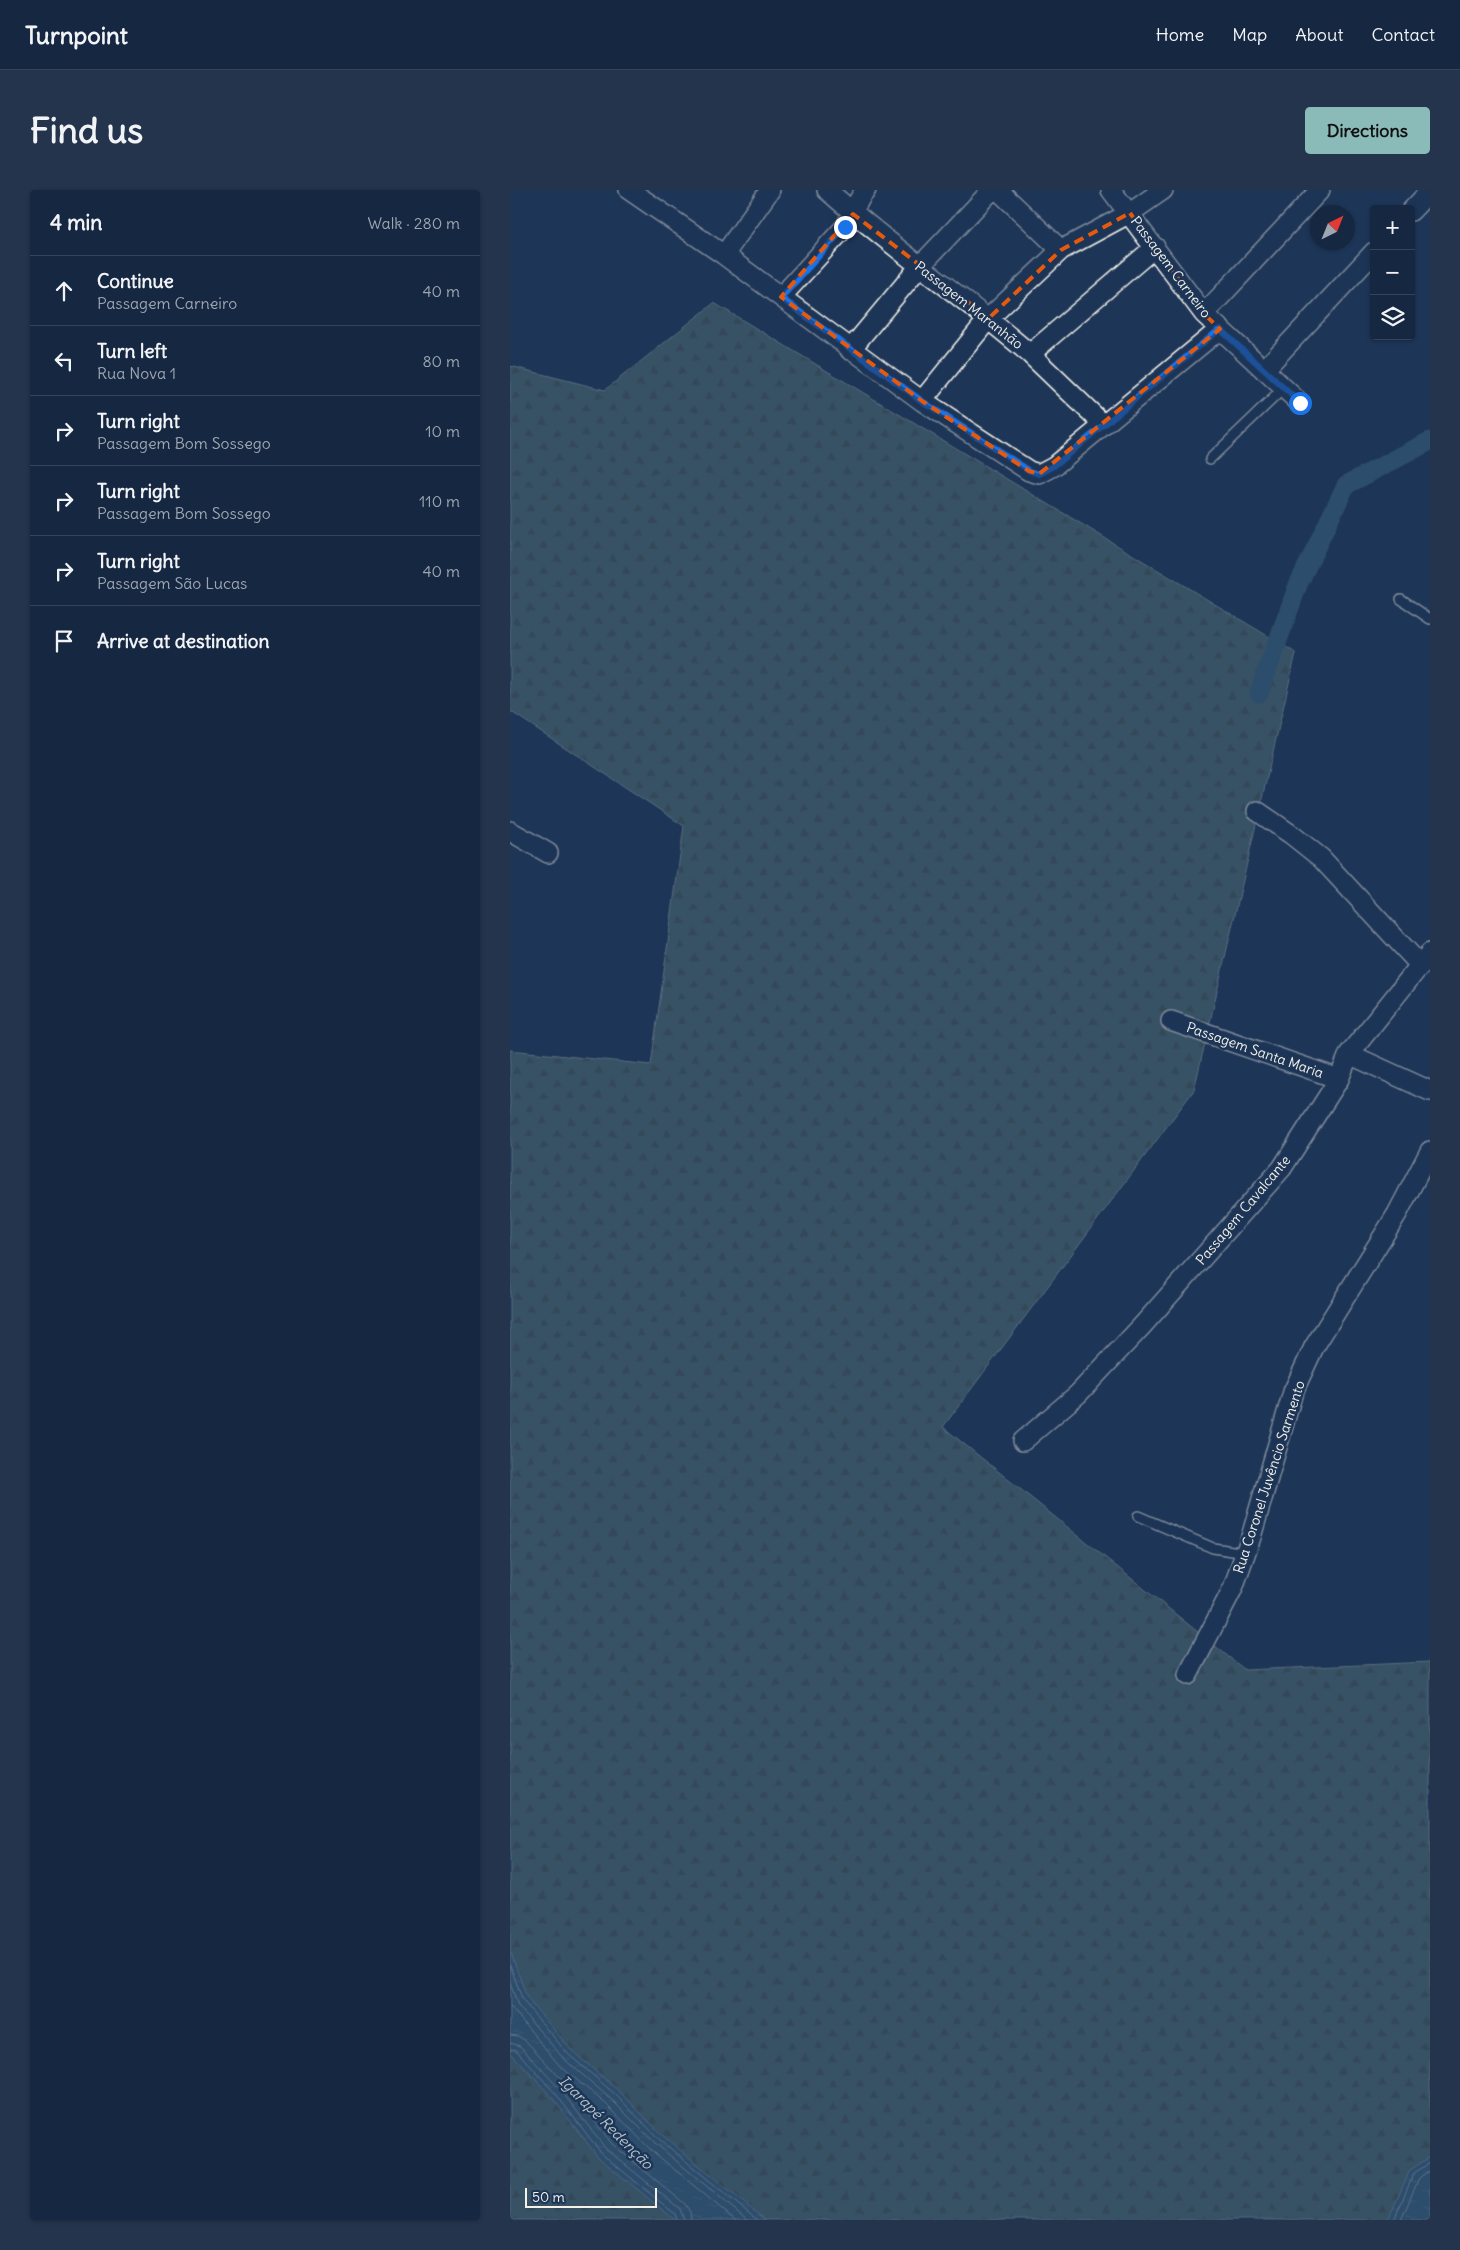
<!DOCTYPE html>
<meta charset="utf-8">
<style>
body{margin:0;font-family:Delius,sans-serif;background:#23344c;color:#f1f3f6}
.controls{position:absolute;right:15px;top:15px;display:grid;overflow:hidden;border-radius:5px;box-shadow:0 1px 4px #0004}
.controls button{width:45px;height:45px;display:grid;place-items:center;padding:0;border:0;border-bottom:1px solid #35445a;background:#162841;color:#f1f3f6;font:25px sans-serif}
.compass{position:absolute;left:800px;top:15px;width:45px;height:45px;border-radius:50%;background:#162841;box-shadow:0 1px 4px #0004;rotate:43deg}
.scale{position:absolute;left:15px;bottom:12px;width:132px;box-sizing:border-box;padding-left:5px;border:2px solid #f4f1e8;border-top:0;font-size:14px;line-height:18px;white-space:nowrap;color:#f4f1e8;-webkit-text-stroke:4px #1d3557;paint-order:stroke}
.stop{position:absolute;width:15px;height:15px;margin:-11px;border:4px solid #1a73e8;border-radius:50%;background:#fff}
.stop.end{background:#1a73e8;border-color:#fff;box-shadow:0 1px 5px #0008}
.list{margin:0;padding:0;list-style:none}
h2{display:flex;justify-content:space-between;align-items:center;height:65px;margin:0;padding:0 20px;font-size:21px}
h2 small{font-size:16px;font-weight:400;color:#9ea6b1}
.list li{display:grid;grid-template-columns:32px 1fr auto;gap:15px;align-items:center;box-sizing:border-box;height:70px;padding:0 20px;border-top:1px solid #35445a}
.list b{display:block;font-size:19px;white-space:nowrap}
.list p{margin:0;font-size:16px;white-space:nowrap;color:#9ea6b1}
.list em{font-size:16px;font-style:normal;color:#9ea6b1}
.icon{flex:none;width:28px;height:28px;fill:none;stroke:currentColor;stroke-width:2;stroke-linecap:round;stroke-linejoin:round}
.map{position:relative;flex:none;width:920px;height:2030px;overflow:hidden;border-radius:5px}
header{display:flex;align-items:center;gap:30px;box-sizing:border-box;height:70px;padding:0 25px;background:#162841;border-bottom:1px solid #35445a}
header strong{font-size:24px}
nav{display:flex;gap:28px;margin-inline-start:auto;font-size:18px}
.intro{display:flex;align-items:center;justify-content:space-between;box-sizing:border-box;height:120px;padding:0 30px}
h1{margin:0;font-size:35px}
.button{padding:12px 22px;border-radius:5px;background:#8bbbb9;color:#111;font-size:18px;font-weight:700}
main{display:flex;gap:30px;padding:0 30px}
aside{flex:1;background:#162841;border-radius:5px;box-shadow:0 1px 4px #0004}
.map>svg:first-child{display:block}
.forest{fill:url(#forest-firs);stroke:#a6b3ae}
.water{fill:url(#water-ripples);stroke:#88a0ae}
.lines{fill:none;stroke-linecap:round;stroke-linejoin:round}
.shore{stroke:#acbbc1;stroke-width:1}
.canal{stroke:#406a87;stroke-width:19}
.lane-casing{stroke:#f4f1e8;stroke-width:12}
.street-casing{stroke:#f4f1e8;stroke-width:22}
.lane{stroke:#1d3557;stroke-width:9}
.street{stroke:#1d3557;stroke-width:19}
.route{stroke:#1a73e8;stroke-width:6}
.marked{fill:none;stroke:#e8590c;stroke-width:4;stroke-dasharray:10 6;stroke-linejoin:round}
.labels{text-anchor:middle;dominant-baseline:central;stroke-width:5;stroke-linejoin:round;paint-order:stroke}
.street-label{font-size:14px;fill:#f4f1e8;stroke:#1d3557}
.water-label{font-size:15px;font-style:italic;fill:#b5c2c6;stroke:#1d3557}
</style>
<header>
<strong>Turnpoint</strong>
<nav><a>Home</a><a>Map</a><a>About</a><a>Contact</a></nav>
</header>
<div class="intro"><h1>Find us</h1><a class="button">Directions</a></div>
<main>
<aside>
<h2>4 min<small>Walk · 280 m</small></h2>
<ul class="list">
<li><svg class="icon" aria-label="ahead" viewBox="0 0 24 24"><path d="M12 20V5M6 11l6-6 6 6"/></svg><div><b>Continue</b><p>Passagem Carneiro</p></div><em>40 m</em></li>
<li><svg class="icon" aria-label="left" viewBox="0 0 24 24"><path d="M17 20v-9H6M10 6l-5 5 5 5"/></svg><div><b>Turn left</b><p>Rua Nova 1</p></div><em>80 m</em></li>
<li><svg class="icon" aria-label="right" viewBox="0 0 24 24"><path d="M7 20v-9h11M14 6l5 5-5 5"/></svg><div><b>Turn right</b><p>Passagem Bom Sossego</p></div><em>10 m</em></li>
<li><svg class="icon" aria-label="right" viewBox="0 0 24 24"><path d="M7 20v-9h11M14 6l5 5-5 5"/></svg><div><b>Turn right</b><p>Passagem Bom Sossego</p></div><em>110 m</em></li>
<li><svg class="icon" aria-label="right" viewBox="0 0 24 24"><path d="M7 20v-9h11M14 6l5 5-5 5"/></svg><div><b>Turn right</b><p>Passagem São Lucas</p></div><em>40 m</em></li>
<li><svg class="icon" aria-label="arrive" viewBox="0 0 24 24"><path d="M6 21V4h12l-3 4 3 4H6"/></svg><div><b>Arrive at destination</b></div></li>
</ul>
</aside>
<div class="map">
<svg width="920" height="2030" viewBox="0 0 920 2030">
<defs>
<pattern id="forest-firs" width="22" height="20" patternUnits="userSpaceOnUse" patternTransform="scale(1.25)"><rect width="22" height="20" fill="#577573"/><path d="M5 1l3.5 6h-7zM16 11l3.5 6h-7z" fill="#505e5c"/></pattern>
<pattern id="water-ripples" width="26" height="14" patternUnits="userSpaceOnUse" patternTransform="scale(1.25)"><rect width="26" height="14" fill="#406a87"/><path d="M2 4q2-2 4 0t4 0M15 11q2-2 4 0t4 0" fill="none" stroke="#5c8098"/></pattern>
</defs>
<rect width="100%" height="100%" fill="#1d3557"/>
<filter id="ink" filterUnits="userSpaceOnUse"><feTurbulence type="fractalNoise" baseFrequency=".02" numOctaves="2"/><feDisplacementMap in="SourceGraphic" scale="10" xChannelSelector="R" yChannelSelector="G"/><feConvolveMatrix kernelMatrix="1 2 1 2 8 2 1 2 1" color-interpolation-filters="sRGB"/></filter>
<g filter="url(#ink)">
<!-- forest -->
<path class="forest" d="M204 113 786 463 684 900 433 1237 735 1480 920 1472V2030H0V860L141 875 174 636 0 521V176L95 200Z"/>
<!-- water -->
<path class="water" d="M0 1760 17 1808 62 1861 110 1902 152 1945 255 2030H165L88 1967 41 1906 0 1862Z
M920 1967V2030H878L900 1980Z"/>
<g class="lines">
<!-- shore -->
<path class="shore" d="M0 1775 13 1811 58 1864 106 1905 149 1949 247 2030
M0 1793 8 1816 54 1869 102 1910 145 1953 237 2030
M0 1816 49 1875 97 1915 140 1959 225 2030
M0 1845 8 1846 16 1851 56 1894 102 1954 175 2014 180 2022 181 2030
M0 1853 10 1856 49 1898 96 1959 170 2019 174 2030
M0 1859 6 1860 45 1903 92 1964 165 2024 167 2030
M884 2030 904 1983 920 1973
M891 2030 909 1988 920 1980"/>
<!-- canal -->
<path class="canal" d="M749 503 788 395 836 295 920 251"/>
<!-- lane casing -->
<g class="lane-casing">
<path id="lane" d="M700 269 774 198
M891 409 920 429
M628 1326 703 1358 736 1363"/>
</g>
<!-- street casing -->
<g class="street-casing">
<path id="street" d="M119 0 214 65 412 211 519 281 529 284 544 276 710 139
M317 0C382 58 454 107 520 164L645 57
M488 0 551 60
M601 0 694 124 790 213
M901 21 920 1
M214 65 260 0
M271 107 335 37C343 24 346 11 356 0
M694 124 810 0
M340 160 410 76 482 0
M520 164 594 235
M754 180 864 62
M412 211 479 128 551 60 620 23 653 0
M747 621 782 645 811 668 911 776
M0 641 38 663
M661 831 829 889
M839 864 920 901
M513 1251 568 1204 632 1136 772 978 829 889 839 864 920 763
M678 1485 723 1398 741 1347 783 1202 804 1157 887 1024 920 961"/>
</g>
<!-- lane -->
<use href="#lane" class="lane"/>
<!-- street -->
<use href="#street" class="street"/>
</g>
</g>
<g class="lines" filter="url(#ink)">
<!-- route -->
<path class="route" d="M335 37 271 108 412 211 520 281 529 284 544 276 710 139 790 213"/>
</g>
<!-- marked area -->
<path d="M0 0H920V2030H0ZM620 23 694 124 710 139 529 284 519 281 412 211 271 107 343 24 479 128 551 60Z" fill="#1d3557" fill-opacity=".55" fill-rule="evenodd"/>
<path class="marked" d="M620 23 694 124 710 139 529 284 519 281 412 211 271 107 343 24 479 128 551 60Z"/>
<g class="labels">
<!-- street labels -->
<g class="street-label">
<text transform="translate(661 77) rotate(53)">Passagem Carneiro</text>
<text transform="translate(459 115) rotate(38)">Passagem Maranhão</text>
<text transform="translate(745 860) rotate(19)">Passagem Santa Maria</text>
<text transform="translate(733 1020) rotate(-50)">Passagem Cavalcante</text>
<text transform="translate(759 1287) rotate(-72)">Rua Coronel Juvêncio Sarmento</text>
</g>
<!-- water labels -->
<g class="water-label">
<text transform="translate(96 1932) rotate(45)">Igarapé Redenção</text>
</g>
</g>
</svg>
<div class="controls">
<button>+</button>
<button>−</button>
<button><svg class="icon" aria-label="layers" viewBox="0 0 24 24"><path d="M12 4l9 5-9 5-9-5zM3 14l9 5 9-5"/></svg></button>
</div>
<svg class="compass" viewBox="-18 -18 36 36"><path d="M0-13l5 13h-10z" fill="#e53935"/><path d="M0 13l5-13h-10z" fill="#9ea6b1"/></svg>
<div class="scale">50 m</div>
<div class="stop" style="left:790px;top:213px"></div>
<div class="stop end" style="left:335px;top:37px"></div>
</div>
</main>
